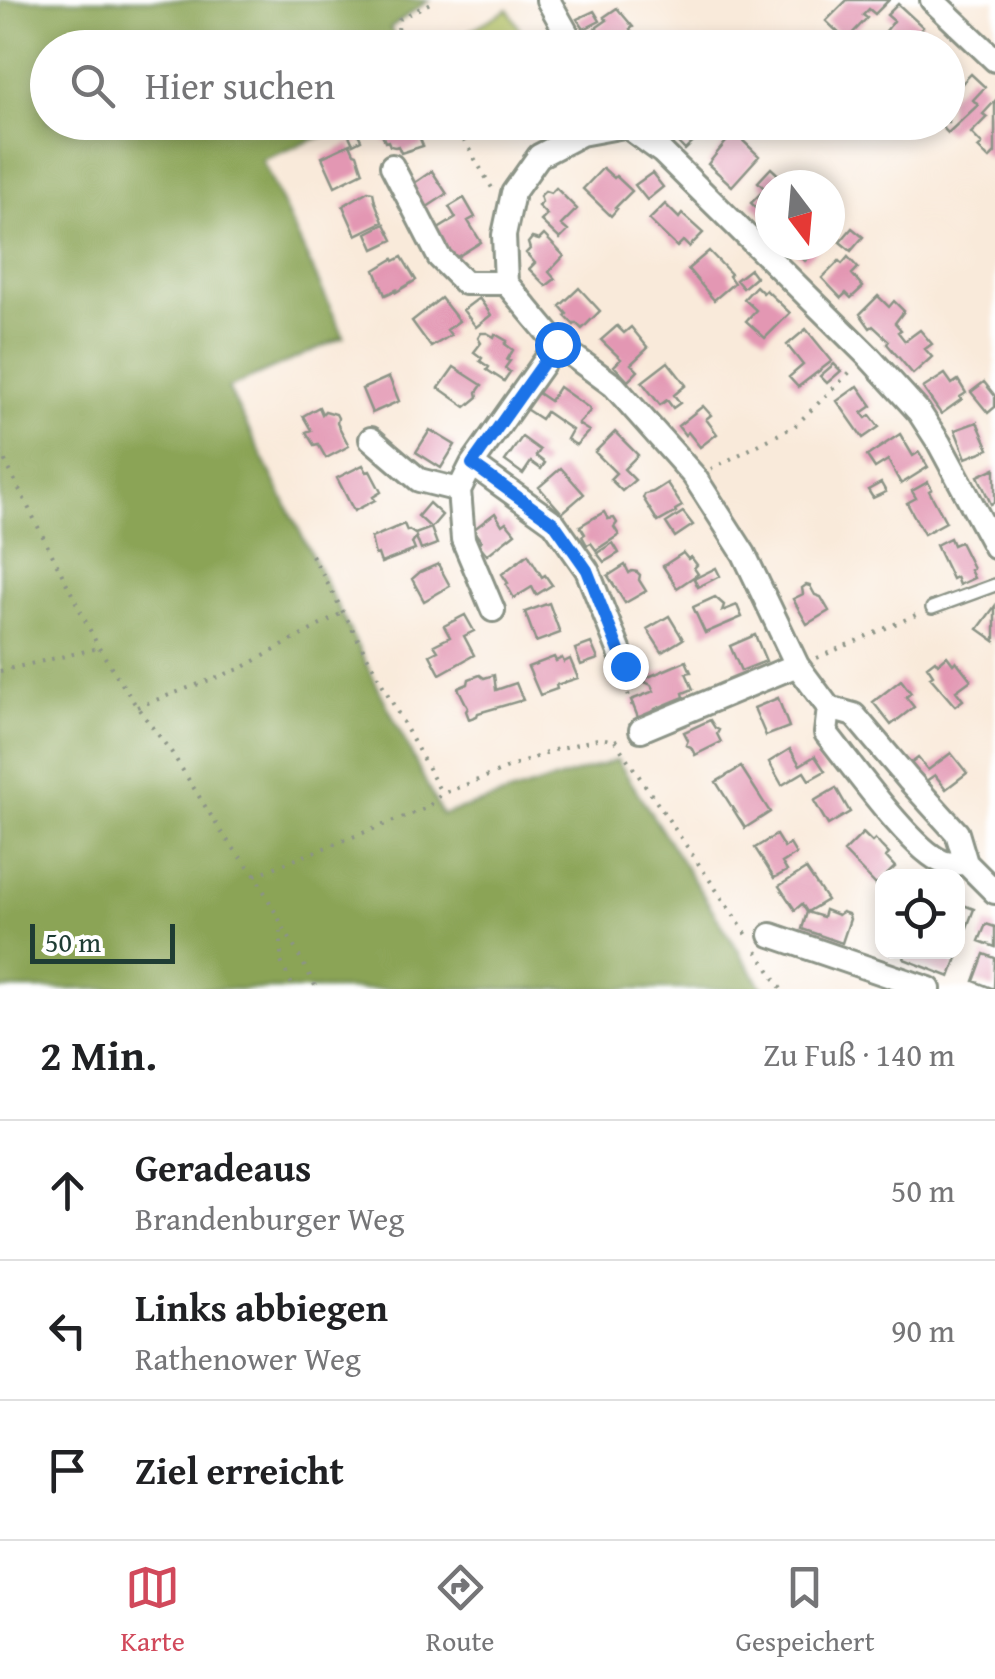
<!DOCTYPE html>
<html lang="de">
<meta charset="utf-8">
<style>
body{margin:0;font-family:"Gentium Book Plus",serif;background:#f6f6f6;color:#202124}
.controls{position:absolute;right:30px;bottom:30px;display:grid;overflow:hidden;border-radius:20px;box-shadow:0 5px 15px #0003}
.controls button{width:90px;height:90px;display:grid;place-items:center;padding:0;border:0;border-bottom:2px solid #e0e0e0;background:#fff;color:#202124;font:50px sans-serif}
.compass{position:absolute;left:755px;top:170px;width:90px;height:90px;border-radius:50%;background:#fff;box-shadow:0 5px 15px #0003;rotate:164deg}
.scale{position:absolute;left:30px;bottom:25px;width:145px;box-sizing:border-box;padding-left:10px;border:5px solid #1f3d34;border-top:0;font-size:28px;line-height:35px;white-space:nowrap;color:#1f3d34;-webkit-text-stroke:8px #fff;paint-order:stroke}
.stop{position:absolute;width:30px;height:30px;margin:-22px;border:8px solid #1a73e8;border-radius:50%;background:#fff}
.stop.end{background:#1a73e8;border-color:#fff;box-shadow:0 2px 10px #0008}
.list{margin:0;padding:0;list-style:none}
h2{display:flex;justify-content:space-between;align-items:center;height:130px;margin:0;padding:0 40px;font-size:42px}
h2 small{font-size:32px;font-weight:400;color:#757577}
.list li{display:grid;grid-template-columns:65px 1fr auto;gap:30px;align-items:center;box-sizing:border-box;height:140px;padding:0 40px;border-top:2px solid #e0e0e0}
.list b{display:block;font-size:38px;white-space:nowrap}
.list p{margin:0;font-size:32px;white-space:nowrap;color:#757577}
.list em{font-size:32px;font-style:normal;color:#757577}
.icon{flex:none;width:55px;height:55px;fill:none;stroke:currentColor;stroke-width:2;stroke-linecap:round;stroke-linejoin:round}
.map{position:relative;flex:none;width:995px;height:989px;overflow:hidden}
.search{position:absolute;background:#fff;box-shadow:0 5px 15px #0003;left:30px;right:30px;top:30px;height:110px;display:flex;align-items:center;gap:25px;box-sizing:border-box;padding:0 35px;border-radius:55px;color:#757577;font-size:38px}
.sheet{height:550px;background:#fff}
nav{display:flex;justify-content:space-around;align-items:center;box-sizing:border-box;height:140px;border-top:2px solid #e0e0e0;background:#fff;font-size:28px;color:#757577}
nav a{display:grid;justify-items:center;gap:5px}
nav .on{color:#d1495b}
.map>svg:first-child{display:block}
.green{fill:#afbd5f;stroke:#677d4a;stroke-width:2.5}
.forest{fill:#8ba456;stroke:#557045;stroke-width:2.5}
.building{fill:#e397b3}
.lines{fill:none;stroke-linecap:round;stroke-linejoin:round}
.lane-casing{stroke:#8c9487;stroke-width:16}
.street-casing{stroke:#8c9487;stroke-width:28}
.path{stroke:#8c9487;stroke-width:4;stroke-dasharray:2.5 8;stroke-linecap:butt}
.lane{stroke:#fff;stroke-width:11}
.street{stroke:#fff;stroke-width:22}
.route{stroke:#1a73e8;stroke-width:12}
</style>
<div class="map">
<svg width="995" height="989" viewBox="0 0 995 989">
<rect width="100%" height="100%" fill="#fff"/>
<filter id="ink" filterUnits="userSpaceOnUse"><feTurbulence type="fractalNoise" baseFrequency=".01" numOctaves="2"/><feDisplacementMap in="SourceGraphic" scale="20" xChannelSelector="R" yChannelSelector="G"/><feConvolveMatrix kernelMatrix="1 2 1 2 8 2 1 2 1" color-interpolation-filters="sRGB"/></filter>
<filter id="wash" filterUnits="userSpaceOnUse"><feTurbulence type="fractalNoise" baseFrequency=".0048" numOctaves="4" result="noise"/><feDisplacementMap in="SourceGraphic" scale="40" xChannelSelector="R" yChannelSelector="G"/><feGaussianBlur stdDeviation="2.25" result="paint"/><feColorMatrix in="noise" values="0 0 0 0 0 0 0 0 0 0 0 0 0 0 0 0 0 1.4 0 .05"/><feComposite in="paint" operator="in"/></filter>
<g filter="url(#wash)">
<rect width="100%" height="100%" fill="#f9eada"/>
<!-- green -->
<path class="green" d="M508 9 530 47H452L449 43Z"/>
<!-- forest -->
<path class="forest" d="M0 0H429L390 28 400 47 48 48V122L355 123 262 160 344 337 228 388 442 815 617 760 763 989H0Z"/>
<g id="blocks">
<!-- building -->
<path class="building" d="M847 0H889L875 14 869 9 863 15 867 18 846 40 826 21Z
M898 4 923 27 907 44 901 39 893 48H885L878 41 894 21 887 15Z
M617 8 633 27 630 29 640 43 634 48H596L587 34 607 20 604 17Z
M594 11 600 21 584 29 577 19Z
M932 35 938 41 944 48H920Z
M971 74 985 87 973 100 978 105 948 133 937 122H948V98Z
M995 101V153L989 159 978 148 982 144 971 133 987 117 983 114Z
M393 122H413L423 146 401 153 398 146 395 147 390 146 388 141 385 142 380 128Z
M672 122H693L703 133 685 150 665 129Z
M714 122H730L735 128 724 140 717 134 719 132 712 124Z
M353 123 361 140 353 144 345 127Z
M734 132 759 156 732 186 708 164Z
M350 144 354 153 357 154 363 172 335 186 322 157Z
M603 168 614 178 616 176 632 191 615 208 617 209 611 216 583 189Z
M771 168 788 184 791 180 796 185H770V222L751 203 765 189 758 182Z
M432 171 447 194 424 209 410 186Z
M652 173 663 187 647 200 635 185Z
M556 188 577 209 561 225 568 231 560 239 541 221 547 215 538 206 542 202 540 196 545 191 551 193Z
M368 191 373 192 375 202 383 222 356 235 343 206Z
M464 198 475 217 468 221 481 242 452 260 435 231 456 218 449 207Z
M665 204 679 218 682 214 703 233 689 247 683 241 677 247 649 220Z
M385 224 393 240 374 249 367 233Z
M852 228 863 237 851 251 840 242Z
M544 235 564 256 549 272 555 279 546 286 529 269 535 263 526 253 530 249 528 243 532 238 539 240Z
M789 245H821L805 261Z
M709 251 731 274 729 276 734 283 714 300 688 269Z
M402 257 416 280 396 292V290L385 295 375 270 393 259 394 261Z
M848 257 858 268 852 274 863 287 851 298 846 293 841 298 822 278 839 261 842 264Z
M750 269 756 277 743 288 736 280Z
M756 286 763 293 766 290 790 313 765 338 746 321 756 310 744 299Z
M579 288 600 311 582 329 576 323 574 325 565 316 567 314 560 306Z
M878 296 889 307 894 301 904 311 895 323 901 330 898 332 905 341 920 330 932 344 925 349 932 357 913 374 887 344 889 341 873 326 870 328 860 314Z
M441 298 459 321 447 330 451 335 431 347 412 321Z
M479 298 491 315 476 327 463 310Z
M617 326 624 333 631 327 648 348 631 364 638 371 628 381 614 366 621 359 601 340Z
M806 329 832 361 798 387 789 377 803 365 787 345Z
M481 333H487L494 337 495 334 507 341 505 344 513 350 507 360 510 361 505 368 510 372 504 381 487 370 489 367 480 361 482 358 474 352 481 343 478 338Z
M668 362 686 385 674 395 680 403 673 408 667 400 660 405 642 382Z
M834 364 841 371 827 383 820 376Z
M454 367 482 385 477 392 478 397 466 407 439 388Z
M945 374 952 384 958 380 966 393 960 397 962 399 941 414 923 388Z
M389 377 399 401 372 413 362 389Z
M984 382 995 396V407L988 413 971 392Z
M858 386 872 406 862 413 866 418 870 415 879 427 863 438 837 401Z
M559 387 589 408 590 411 578 424 589 431 576 445 567 439 572 430 546 412 541 419 524 408 535 391 550 401Z
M703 406 711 415 706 419 717 434 700 447 688 432 685 435 678 426Z
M319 407 322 414 325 411 336 414 338 418 337 423 349 446 326 458 318 444 314 445 306 432 311 430 303 416Z
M977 422 989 449 966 458 955 430Z
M430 430 455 445 441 468 416 452Z
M615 432 638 455 624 469 635 480 622 491 610 479 616 473 595 452Z
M900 434 913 456 919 452 928 467 901 484 888 460 875 468 867 456Z
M522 437 540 450 536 456 545 463 541 469 531 462 523 474 505 461Z
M363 465 367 472 370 471 381 492 373 497 375 500 354 511 337 478Z
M561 468 584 494 562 513 539 487Z
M995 468V502L991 504 978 476Z
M928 482 932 489 929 491 946 522 924 534 907 503 916 498 912 491Z
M667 483 682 506 675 510 676 512 658 522 643 498 645 494 653 492Z
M881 483 886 492 873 498 868 490Z
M429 503 442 515 431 528 418 516Z
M604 512 608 519 614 518 617 523 614 527 619 535 596 550 591 543 587 545 582 536 585 534 580 526Z
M683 512 693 525 675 537 666 523Z
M495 513 502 525 506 522 515 533 487 555 478 543 481 541 473 530Z
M404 524 407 531 409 530 415 534 431 528 437 544 421 550 416 537 412 543 415 550 381 563 378 554 375 555 371 538Z
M950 538 953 545 960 542 973 568 970 570 974 578 959 585 956 577 952 579 936 545Z
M613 543 619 553 604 562 597 553Z
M683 553 688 559 691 557 697 565 694 568 698 574 677 588 663 566Z
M528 554 542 577 545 575 552 585 536 595 532 587 514 598 506 584 508 583 502 574Z
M438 564 450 586 424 601 412 579 420 572Z
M625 565 629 573 632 571 637 572 640 575 639 580 646 591 625 603 608 576Z
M716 568 720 576 698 587 694 579Z
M806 585 810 586 815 595 821 597 829 611 807 624 793 599 803 594 802 588Z
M715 597 724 605 722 611 737 605 742 617 705 633 693 607Z
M549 603 560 633 536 642 525 612Z
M995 606V641L978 629Z
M465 615 474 631 464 636 474 655 440 674 430 655 438 651 434 645 450 637 444 626Z
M669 616 683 639 662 652 647 629Z
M755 635 766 661 741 671 730 646Z
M591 643 598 659 581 665 575 649Z
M947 656 953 664 956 661 971 680 956 691 963 700 955 706 930 677 933 675 927 666 935 660 938 664Z
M554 657 556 661 562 658 564 662 570 659 578 678 556 685 557 689 540 695 528 667Z
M686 661 691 672 686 673 693 689 683 693 684 697 655 709 658 717 641 725 631 700 654 691 651 685 645 682 646 678Z
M480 675 484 678 494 675 496 690 516 683 523 700 478 713 477 716 469 719 466 711 468 708 458 688 468 684 469 679Z
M901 680 911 693 906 697 914 707 891 725 873 702Z
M778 698 789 727 766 736 754 708Z
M710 720 715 728 719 730 717 734 721 742 695 755 691 747 686 745 688 740 684 732Z
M790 749 800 765 815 756 825 771 809 780 804 772 782 785 769 762Z
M951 753 967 773 946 789 935 775 923 783 909 765 918 758 928 770Z
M741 767 770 812 745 828 716 782Z
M836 788 850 812 828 825 814 801Z
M863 833 872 842 875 839 882 847 889 854 886 857 895 867 876 885 844 852Z
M776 835 784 848 790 844 796 854 782 863 787 871 774 878 755 848Z
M806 869 827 900 807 912 802 904 795 910 779 886Z
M958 903 974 909 966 930 958 926Z
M825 910 838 915 842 912 848 914 850 919 842 943 802 929 807 912 823 917Z
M986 924 995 927V947L979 941Z
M906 952H948L958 955 950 977 904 959Z
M984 954 995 958 994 989 974 981Z"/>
</g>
</g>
<g filter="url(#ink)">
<use href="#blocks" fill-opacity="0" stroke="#8c9487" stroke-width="2.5"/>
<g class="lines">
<!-- lane casing -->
<g class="lane-casing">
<path id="lane" d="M932 608 995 585"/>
</g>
<!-- street casing -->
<g class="street-casing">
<path id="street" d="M548 0 575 48
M932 0 995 60
M621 122 662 152 868 356 919 412 939 443 995 547
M624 126 581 134 539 156 513 193 504 235 506 283 557 344 614 386 694 476 744 554 797 665 829 708 854 715 908 779 957 833 966 863 995 892
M392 166 439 257 465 283H506
M371 439 419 480 459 490
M472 464 554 523 587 570 625 665
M493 610 463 539 459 490 472 464 557 344
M829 708 826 733C849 761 912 851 943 862 950 865 958 863 966 863
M641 730 797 665
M771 935 929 989"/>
</g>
<!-- path -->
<path class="path" d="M408 48 398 30 399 19 436 0
M453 122 492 188
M0 451 99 648 137 707 172 753 223 835 255 875 317 989
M711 469 795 426 853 369
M312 555 442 794
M817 658 918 614
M0 671 99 648
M624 684 635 712
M137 707 242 668 344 612
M615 741 749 938
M255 875 427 808 442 794 554 750 601 738 615 741 622 738
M281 931V962L294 989
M757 951 781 989"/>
<!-- lane -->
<use href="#lane" class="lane"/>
<!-- street -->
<use href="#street" class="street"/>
</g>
</g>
<g class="lines" filter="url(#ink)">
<!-- route -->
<path class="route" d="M557 344 472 464 554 523 587 570 625 666"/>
</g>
</svg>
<div class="controls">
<button><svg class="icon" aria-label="locate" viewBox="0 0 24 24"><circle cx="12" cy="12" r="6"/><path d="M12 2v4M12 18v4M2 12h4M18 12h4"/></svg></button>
</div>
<svg class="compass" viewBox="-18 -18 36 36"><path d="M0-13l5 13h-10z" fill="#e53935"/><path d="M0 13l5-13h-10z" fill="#757577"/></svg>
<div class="scale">50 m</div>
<div class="stop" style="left:557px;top:344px"></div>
<div class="stop end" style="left:625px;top:666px"></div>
<div class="search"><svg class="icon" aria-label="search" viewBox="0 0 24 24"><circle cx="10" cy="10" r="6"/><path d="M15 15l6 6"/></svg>Hier suchen</div>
</div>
<section class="sheet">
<h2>2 Min.<small>Zu Fuß · 140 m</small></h2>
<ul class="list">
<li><svg class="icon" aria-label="ahead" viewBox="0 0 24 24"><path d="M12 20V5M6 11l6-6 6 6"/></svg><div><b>Geradeaus</b><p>Brandenburger Weg</p></div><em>50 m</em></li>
<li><svg class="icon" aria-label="left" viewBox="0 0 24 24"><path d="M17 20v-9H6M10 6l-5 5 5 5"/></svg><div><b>Links abbiegen</b><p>Rathenower Weg</p></div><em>90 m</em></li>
<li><svg class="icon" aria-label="arrive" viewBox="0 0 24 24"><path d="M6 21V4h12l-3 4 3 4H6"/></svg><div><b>Ziel erreicht</b></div></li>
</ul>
</section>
<nav>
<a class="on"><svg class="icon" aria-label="map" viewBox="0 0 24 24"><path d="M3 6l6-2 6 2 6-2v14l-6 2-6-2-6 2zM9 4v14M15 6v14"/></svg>Karte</a>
<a><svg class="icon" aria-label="directions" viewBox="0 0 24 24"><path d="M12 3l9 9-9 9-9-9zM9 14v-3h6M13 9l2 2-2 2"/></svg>Route</a>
<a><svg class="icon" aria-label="saved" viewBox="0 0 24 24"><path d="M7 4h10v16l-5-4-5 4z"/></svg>Gespeichert</a>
</nav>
